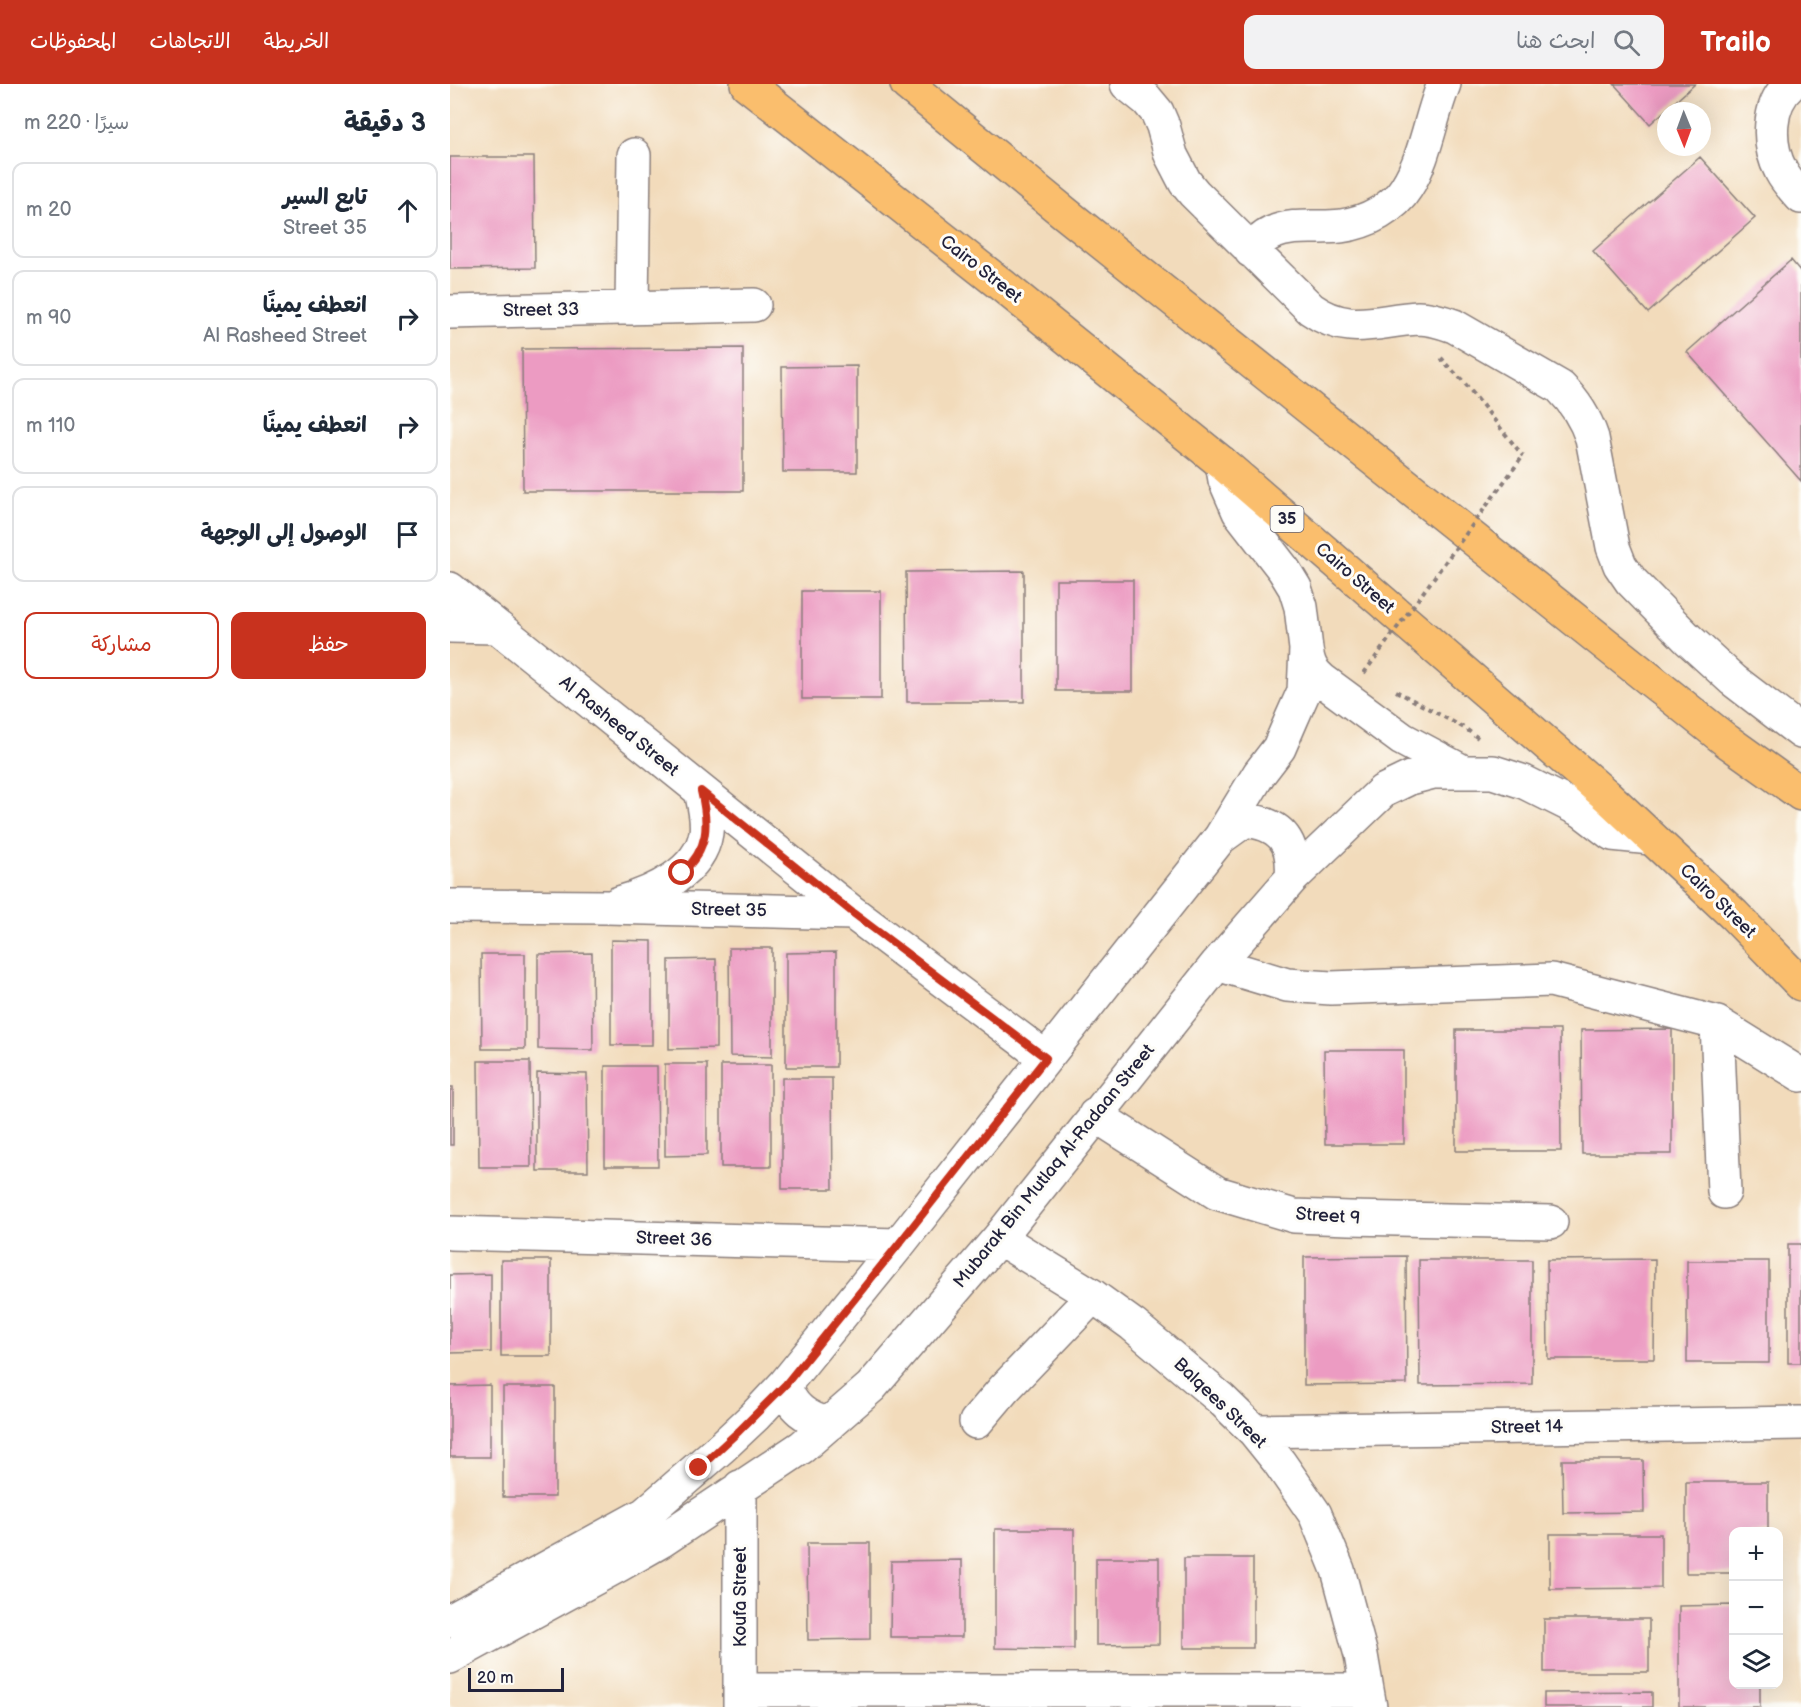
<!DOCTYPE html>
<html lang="ar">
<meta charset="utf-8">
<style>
body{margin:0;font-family:"Balsamiq Sans","Playpen Sans Arabic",sans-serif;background:#f2f2f3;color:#1f2937;direction:rtl}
.controls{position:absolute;right:18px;bottom:18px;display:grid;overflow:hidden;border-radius:12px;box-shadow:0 6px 24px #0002}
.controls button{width:54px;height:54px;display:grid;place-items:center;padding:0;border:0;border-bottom:2px solid #e0e1e3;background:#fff;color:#1f2937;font:30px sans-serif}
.compass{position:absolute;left:1207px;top:18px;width:54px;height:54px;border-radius:50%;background:#fff;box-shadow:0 6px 24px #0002;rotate:179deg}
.scale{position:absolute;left:18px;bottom:15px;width:96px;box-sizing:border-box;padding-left:6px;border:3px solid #22223b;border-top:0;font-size:16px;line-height:21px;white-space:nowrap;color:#22223b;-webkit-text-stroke:4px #fdfcf7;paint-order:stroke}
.stop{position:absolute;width:18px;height:18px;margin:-14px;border:4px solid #c8321e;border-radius:50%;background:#fff}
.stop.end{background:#c8321e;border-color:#fff;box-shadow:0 2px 6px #0008}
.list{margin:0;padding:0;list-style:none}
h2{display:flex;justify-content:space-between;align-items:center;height:78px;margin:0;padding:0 24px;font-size:26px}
h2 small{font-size:20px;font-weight:400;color:#747a83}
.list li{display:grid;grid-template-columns:39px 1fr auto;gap:18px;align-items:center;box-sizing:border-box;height:96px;margin:0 12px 12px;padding:0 12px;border:2px solid #e0e1e3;border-radius:12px}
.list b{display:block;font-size:22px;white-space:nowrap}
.list p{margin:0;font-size:20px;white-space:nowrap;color:#747a83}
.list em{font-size:20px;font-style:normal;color:#747a83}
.actions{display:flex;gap:12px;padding:18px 24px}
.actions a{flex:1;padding:14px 0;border:2px solid #c8321e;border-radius:12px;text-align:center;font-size:21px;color:#c8321e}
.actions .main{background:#c8321e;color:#fff}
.icon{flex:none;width:33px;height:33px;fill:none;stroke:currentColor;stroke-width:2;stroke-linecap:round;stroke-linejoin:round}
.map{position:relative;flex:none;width:1351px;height:1623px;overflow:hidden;direction:ltr}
header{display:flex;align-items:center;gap:36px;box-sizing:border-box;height:84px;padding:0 30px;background:#c8321e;color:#fff}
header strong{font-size:28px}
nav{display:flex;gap:33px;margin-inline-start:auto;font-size:21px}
.search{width:420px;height:54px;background:#f2f2f3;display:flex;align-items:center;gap:15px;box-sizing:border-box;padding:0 21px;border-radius:12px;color:#747a83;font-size:22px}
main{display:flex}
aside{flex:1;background:#fff}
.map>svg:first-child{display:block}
.building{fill:#ec9bc2}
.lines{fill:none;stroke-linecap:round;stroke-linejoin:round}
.minor-casing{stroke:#8a7e7b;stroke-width:36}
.major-casing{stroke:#8a7e7b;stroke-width:36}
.path{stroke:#8a7e7b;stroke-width:4;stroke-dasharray:4.5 4.5;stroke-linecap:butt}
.minor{stroke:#fff;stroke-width:33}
.major{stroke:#fabe6d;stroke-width:33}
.path-bridge{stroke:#8a7e7b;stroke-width:4;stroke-dasharray:4.5 4.5;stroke-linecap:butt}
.route{stroke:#c8321e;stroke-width:8}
.labels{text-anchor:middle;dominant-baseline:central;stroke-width:6;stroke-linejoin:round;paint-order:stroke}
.shield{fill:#fdfcf7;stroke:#646373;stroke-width:1.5}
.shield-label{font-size:16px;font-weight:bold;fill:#22223b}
.street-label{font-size:18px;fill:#22223b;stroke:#fdfcf7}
</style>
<header>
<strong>Trailo</strong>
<div class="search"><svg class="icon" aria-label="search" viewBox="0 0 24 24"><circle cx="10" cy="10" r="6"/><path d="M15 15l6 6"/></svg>ابحث هنا</div>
<nav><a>الخريطة</a><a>الاتجاهات</a><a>المحفوظات</a></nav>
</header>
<main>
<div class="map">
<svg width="1351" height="1623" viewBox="0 0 1351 1623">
<rect width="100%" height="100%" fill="#fdfcf7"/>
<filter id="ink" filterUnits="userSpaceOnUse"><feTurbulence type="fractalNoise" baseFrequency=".0167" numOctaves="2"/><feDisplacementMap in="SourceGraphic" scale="12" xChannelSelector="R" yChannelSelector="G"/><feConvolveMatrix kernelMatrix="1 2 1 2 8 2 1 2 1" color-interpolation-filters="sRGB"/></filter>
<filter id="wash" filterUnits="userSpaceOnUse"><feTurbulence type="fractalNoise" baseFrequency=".008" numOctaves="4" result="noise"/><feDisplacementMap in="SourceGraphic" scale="24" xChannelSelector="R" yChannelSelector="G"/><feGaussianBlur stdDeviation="1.35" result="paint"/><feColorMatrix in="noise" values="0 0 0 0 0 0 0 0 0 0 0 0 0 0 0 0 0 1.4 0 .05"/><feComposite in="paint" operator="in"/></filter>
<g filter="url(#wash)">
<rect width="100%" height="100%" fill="#f2dbbb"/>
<g id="blocks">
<!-- building -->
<path class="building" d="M1164 0H1245L1200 40Z
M0 73H84L85 184 0 185Z
M1250 73 1305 134 1198 229 1143 167Z
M1341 176 1351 188V397L1237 268Z
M293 264V407H73L72 265Z
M407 282V388H333L332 283Z
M574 487V618H457L456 488Z
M606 496H683V607H606Z
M352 507H431V615H352Z
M161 856 202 857V961H161Z
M279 864H322V973L280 972Z
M386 868V983H336V869Z
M142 869 143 966 88 965V870Z
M31 870H75V965H32Z
M266 875V964L219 965V876Z
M1222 945V1070H1132L1131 946Z
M1006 946H1110L1111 1067H1006Z
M874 966H954V1060H875Z
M28 977H80L81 1083H29Z
M215 980H257V1071L215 1072Z
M271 981H321V1083H271Z
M155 982H207L208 1082H155Z
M87 989 137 990 138 1087H87Z
M332 994H382L383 1105H332Z
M0 1003H3V1061H0Z
M1338 1160H1351V1279H1338Z
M956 1172 957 1300 854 1301V1173Z
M1205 1175 1204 1275H1098L1097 1176Z
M51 1176H101V1272H51Z
M969 1176H1082V1300L970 1301Z
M1237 1177H1319V1279H1237Z
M41 1190V1268L0 1269V1191Z
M40 1301V1373H0V1302Z
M53 1303H105V1413H53Z
M1112 1376H1193L1194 1428 1113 1429Z
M1236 1398H1318V1448H1284V1489H1236Z
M545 1445H624V1565L545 1564Z
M1100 1450H1211V1504L1100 1505Z
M357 1459H420V1555L358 1556Z
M646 1474H709V1560L646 1561Z
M734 1474H803V1564H734Z
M512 1476V1553H440L441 1477Z
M1284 1521V1600H1310V1623H1229V1522Z
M1094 1535H1199V1588H1094Z
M1202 1608V1623H1094V1609Z"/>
</g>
</g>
<g filter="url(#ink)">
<use href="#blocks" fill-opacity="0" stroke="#8a7e7b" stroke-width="1.5"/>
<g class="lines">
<!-- minor casing -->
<g class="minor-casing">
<path id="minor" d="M677 0 697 16 707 28 713 42 721 71 735 98 744 109 861 225C899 252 927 236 968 234 981 234 993 238 1004 242L1110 303C1125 318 1135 333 1142 354L1163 463 1170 481 1181 497 1238 555 1283 596 1351 648
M1341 0C1317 20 1317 61 1331 87 1336 97 1344 105 1351 113
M801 167C807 160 813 153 822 149 844 139 868 145 891 142 905 140 917 136 929 129 939 123 950 114 956 104 976 73 980 34 994 0
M182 224 184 71
M0 228 304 221
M0 505 403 829 596 974
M0 542 45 543
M856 565C858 579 861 587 872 596L952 655 1010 686
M770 754 795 736C831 740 845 757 842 794
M169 819C204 809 250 788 256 749 258 734 254 721 251 707
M0 822 156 823 403 829
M767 880 837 901 881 904 1101 896 1267 939 1351 991
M1267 939 1274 1108
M645 1031 767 1109 844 1132 899 1134 1101 1138
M0 1149 448 1161
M549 1154 643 1212 683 1241 771 1315 804 1347 829 1378 865 1430 888 1486 911 1571 920 1623
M335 1300C339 1323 358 1335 379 1340
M526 1338 554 1305 643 1212
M804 1347 1351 1339
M290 1403V1623
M0 1537 195 1430 272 1363 305 1332 335 1300 448 1161 770 754 809 690 829 664 842 634 854 607 856 565 851 523 845 504 834 486 789 428 775 396 772 379
M0 1573 169 1481 211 1457 352 1363 421 1303 549 1154 767 880 842 794 933 707 960 694 983 688H1043L1074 698 1132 727 1162 750 1201 754
M290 1606H917"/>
</g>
<!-- major casing -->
<g class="major-casing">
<path id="major" d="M297 0 553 202 772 379 1157 712 1284 831 1351 900
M457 0 616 130 1277 657 1351 710"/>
</g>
<!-- path -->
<path class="path" d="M994 274 992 276 1013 297 1073 372
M946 607 1016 645 1028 654"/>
<!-- minor -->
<use href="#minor" class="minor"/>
<!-- major -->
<use href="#major" class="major"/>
<!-- path-bridge -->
<path class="path-bridge" d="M914 589 1073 372"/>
</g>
</g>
<g class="lines" filter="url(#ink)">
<!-- route -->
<path class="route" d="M232 789C259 764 259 741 251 707L403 829 596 974 448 1161 336 1300 289 1347 249 1384"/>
</g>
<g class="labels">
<!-- shield labels -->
<rect class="shield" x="820.5" y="422" width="33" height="26" rx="4.5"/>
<g class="shield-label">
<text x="837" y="435">35</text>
</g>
<!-- street labels -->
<g class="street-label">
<text transform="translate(531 185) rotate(38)">Cairo Street</text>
<text transform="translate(91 226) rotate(-1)">Street 33</text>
<text transform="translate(905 494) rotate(41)">Cairo Street</text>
<text transform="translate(169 642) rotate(39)">Al Rasheed Street</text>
<text transform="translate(1268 817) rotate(44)">Cairo Street</text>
<text transform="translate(279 826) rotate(1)">Street 35</text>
<text transform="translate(604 1082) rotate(-51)">Mubarak Bin Mutlaq Al-Radaan Street</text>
<text transform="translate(878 1132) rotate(4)">Street 9</text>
<text transform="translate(224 1155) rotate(2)">Street 36</text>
<text transform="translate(770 1319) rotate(44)">Balqees Street</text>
<text transform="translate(1077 1343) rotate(-1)">Street 14</text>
<text transform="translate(290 1513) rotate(-90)">Koufa Street</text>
</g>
</g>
</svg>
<div class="controls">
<button>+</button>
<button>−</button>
<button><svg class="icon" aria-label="layers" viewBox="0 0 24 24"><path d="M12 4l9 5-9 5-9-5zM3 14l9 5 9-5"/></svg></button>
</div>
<svg class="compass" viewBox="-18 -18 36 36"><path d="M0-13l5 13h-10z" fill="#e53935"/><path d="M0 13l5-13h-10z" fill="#747a83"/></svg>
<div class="scale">20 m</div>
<div class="stop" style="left:232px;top:789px"></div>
<div class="stop end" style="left:249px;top:1384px"></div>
</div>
<aside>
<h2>3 دقيقة<small>سيرًا · 220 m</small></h2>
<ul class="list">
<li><svg class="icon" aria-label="ahead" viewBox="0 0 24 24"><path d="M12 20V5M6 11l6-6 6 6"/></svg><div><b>تابع السير</b><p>Street 35</p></div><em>20 m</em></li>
<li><svg class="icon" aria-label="right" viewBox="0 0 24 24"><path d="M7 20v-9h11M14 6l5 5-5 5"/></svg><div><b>انعطف يمينًا</b><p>Al Rasheed Street</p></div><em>90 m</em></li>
<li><svg class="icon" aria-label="right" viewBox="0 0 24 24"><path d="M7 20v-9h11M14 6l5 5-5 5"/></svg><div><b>انعطف يمينًا</b></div><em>110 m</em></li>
<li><svg class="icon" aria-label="arrive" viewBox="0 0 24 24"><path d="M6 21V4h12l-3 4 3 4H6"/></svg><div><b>الوصول إلى الوجهة</b></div></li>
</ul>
<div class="actions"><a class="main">حفظ</a><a>مشاركة</a></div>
</aside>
</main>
